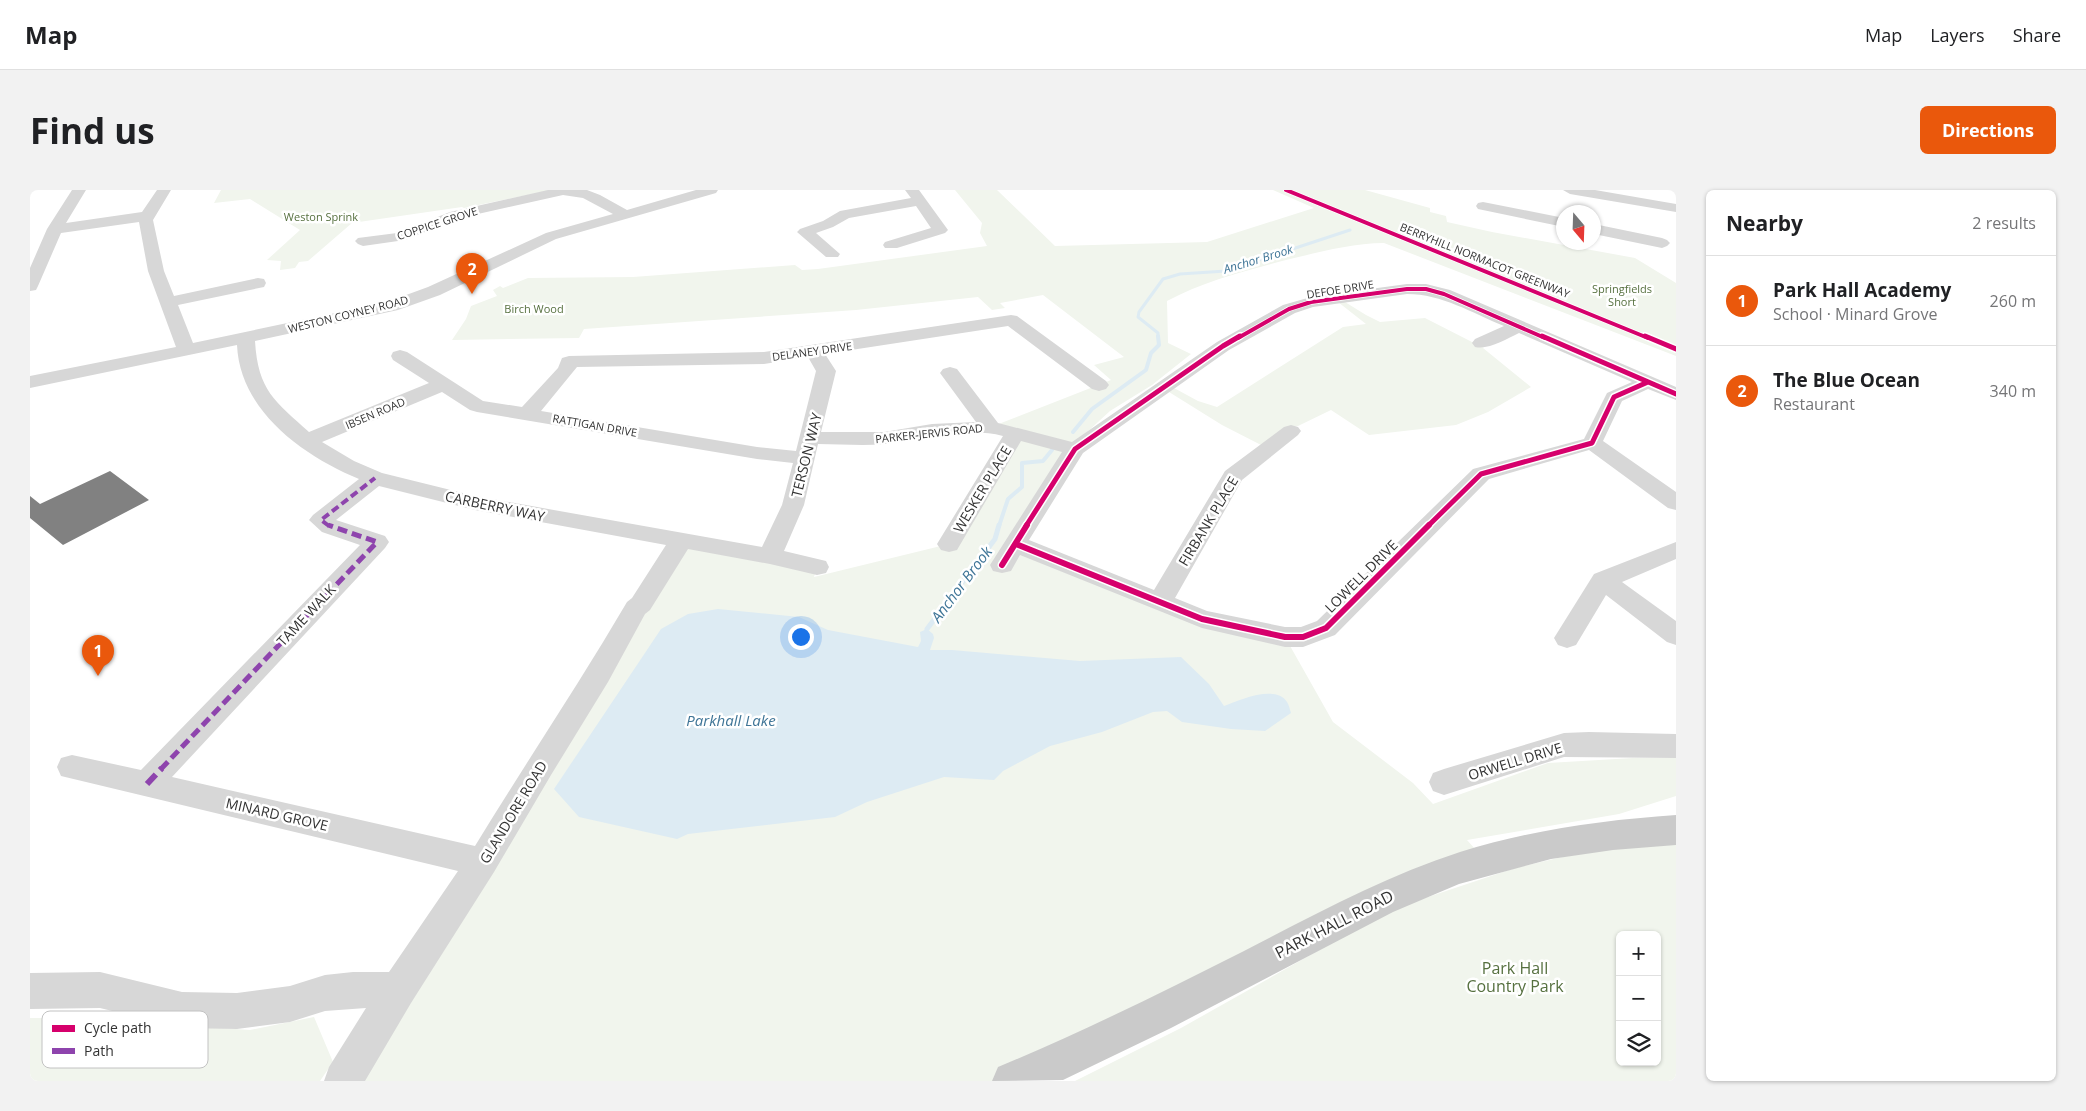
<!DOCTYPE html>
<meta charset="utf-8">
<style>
body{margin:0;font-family:"Open Sans",sans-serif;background:#f2f2f2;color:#202124}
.controls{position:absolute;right:15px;bottom:15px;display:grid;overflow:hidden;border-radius:8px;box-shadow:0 1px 4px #0004}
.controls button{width:45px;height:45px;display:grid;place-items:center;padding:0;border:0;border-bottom:1px solid #e0e0e0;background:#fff;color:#202124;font:25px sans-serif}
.compass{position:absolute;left:1526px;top:15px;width:45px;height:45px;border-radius:50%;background:#fff;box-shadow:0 1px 4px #0004;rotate:161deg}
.you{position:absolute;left:770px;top:446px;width:18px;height:18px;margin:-12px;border:4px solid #fff;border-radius:50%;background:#1a73e8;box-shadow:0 0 0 8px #1a73e833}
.badge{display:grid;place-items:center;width:32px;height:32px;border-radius:50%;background:#ea580c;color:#fff;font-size:16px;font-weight:700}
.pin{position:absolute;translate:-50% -41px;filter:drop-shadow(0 1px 2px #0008)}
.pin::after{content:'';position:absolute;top:26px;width:18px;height:15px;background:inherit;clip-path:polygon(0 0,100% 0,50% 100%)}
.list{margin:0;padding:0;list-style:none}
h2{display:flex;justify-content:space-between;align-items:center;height:65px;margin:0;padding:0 20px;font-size:21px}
h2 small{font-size:16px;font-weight:400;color:#757577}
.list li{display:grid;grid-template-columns:32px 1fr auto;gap:15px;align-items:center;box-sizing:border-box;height:90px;padding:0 20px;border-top:1px solid #e0e0e0}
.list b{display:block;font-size:19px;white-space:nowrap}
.list p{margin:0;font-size:16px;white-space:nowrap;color:#757577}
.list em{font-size:16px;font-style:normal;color:#757577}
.icon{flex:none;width:28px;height:28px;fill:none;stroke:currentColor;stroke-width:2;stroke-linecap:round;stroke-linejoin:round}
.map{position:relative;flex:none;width:1646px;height:891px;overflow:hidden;border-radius:8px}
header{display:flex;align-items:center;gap:30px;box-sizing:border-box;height:70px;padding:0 25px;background:#fff;border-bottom:1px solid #e0e0e0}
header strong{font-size:24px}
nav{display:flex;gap:28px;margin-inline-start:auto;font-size:18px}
.intro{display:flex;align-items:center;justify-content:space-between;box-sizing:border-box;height:120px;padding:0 30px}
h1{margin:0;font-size:35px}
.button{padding:12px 22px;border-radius:8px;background:#ea580c;color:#fff;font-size:18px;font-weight:700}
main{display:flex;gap:30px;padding:0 30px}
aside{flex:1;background:#fff;border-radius:8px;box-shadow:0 1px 4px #0004}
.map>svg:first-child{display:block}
.green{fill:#f1f5ed;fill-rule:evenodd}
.water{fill:#ddebf3}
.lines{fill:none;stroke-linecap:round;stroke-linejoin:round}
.stream-far2{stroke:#ddebf3;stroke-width:3}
.stream-far1{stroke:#ddebf3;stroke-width:4}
.stream{stroke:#ddebf3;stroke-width:5}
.building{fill:#818181}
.minor{fill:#d7d7d7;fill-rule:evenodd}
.major{fill:#cacaca;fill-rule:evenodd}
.quiet-far2{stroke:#8e44ad;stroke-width:4;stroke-dasharray:8 4;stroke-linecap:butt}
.quiet-far1{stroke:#8e44ad;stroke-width:5;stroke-dasharray:10 5;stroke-linecap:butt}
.quiet{stroke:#8e44ad;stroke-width:6;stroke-dasharray:13 6;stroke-linecap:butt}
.cycleway-far2-casing{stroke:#fff;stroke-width:5.5}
.cycleway-far1-casing{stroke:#fff;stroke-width:8}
.cycleway-casing{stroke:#fff;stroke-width:9}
.cycleway-far2{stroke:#d6006c;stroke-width:4}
.cycleway-far1{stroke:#d6006c;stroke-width:5}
.cycleway{stroke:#d6006c;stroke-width:6}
.labels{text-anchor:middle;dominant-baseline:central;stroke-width:5;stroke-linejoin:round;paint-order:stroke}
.far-park-label{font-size:11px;fill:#56703f;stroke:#fff}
.far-street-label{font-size:11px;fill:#333;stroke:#fff}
.far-water-label{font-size:12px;font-style:italic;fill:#3f7597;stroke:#fff}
.street-label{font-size:14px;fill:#333;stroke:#fff}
.water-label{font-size:15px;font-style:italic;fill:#3f7597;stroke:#fff}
.near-street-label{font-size:16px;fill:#333;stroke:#fff}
.near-park-label{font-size:16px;fill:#56703f;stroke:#fff}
.key{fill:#fff;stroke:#c2c2c2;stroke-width:1}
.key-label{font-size:14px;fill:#333}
</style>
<header>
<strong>Map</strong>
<nav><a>Map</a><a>Layers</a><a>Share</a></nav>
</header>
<div class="intro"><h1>Find us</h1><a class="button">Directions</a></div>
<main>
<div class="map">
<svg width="1646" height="891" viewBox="0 0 1646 891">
<rect width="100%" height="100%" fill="#fff"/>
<!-- green -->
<path class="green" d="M191 0H521L434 18 432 17 322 33 278 71 269 72 265 78 250 80 251 71 237 70 270 40 220 9 184 13Z
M925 0H967L1025 56 1177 52 1284 18 1243 0H1335L1400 18V22L1416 26 1417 32 1462 42 1605 68 1646 93V166L1354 53C1322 53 1291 62 1260 69 1218 80 1174 91 1137 111L1138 153 1161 164 1122 195 1080 221 1044 254 966 235 1081 190 1064 175 1094 167 1013 105 970 113 975 118 962 120 948 107 826 120 554 139 549 148 422 150 436 129 441 116 467 106 463 100 470 96 473 98 498 88 603 87 765 75 772 80 788 79 957 56 950 43 952 33Z
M1308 112H1315L1336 125 1350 132 1395 128 1442 152 1445 151 1455 156 1453 158 1501 197 1458 222 1426 235 1339 245 1301 220 1268 236 1259 237 1233 256 1192 235 1139 202 1144 198 1168 211 1187 217 1313 137 1336 134Z
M985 243 1045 259 986 353 1172 429 1255 447 1303 532 1383 593 1403 614 1518 573 1603 568H1646V606L1589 624 1437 650 1455 670 1073 852 979 891H314L650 352 786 380 784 387 919 354Z
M1646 653V891H1045L1151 838 1362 719 1485 678 1566 659ZM1590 745H1627V872H1590Z
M284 827 303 872 290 891H0V828H38L220 840Z"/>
<!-- water -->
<path class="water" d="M688 419 769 427 798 440 888 457 891 451 890 442 897 439 903 444 904 448 900 460H922L1050 471 1151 467 1179 494 1194 516C1209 510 1246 494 1257 512 1259 515 1260 520 1261 523L1235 541 1201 539 1152 532 1137 521 1123 522 1072 542 1020 556 973 581 964 590 914 587 837 612 805 627 658 644 647 649 549 627 524 599 631 439 658 424Z"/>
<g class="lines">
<!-- stream-far2 -->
<path class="stream-far2" d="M1128 148V143L1108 127 1109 122 1133 89 1150 84 1196 81 1320 40"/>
<!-- stream-far1 -->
<path class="stream-far1" d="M1043 242 1062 219 1116 180 1121 163 1129 155 1128 146
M969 336 978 309 992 297V273L1013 271 1022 260"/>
<!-- stream -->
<path class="stream" d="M897 439 965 349 969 335"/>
</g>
<!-- building -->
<path class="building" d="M80 281 119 310 33 355 0 328V306L10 314Z"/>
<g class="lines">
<!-- minor -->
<path class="minor" d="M42 0H56L36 33 112 22 127 0H141L123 30 134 81 144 106 228 88 234 89 236 93 234 97 148 115 163 153 357 112 398 97 516 43 583 24 553 8 533 5 430 28 375 50 333 56 328 54 325 51 328 48 367 43 420 22 518 0H557L570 5 597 20 666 0H688L686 3 526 49 410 105 368 120 225 151C228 201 245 211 279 242L399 193 363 170 361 166 363 162 370 160 377 162 453 211 492 217 528 178 532 168 539 166 734 162 981 125 987 126 1076 191 1079 195 1076 199 1069 201 1062 199 978 136 795 164 806 181 791 242H854L902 234 946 232 910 183 913 179 920 177 927 179 968 233 1042 252 1187 152 1253 115 1281 107 1377 94H1396L1420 100 1646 197V210L1618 199 1592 211 1573 251 1646 302V320L1638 318 1559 260 1459 289 1305 445 1273 457H1255L1172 438 990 365 981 381 972 383 963 381 960 375 1032 262 991 251 927 360 919 362 911 360 907 354 973 246C934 236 893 251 854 254 833 256 810 254 788 254L774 315 754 361 796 371 799 377 796 383 787 385 740 374 658 359 620 420 615 424 578 492 521 585 464 682 381 813 335 891H294L299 877 336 818 295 821 260 832 207 839 152 838 70 818 0 819V783L70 782 152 802 207 803 260 796 295 785 323 782H359L428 681 31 586 27 577 31 568 42 565 111 580 330 355 292 342 279 330 283 325 329 289C273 266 210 221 207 155L0 198V186L146 157 118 81 109 32 31 43 8 96 6 100 0 101V78L17 39ZM1377 104C1412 104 1442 123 1474 136L1445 149 1442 153 1445 157C1459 160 1476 149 1489 143L1602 192 1577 203 1554 249 1443 279 1287 431 1271 437H1255L1177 421 1145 408 1212 290 1268 245 1271 241 1268 237 1261 235 1254 237 1195 281 1124 400 999 350 1053 263 1199 160 1265 123 1283 117ZM778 167 786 181 766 261 727 257 511 221 547 177 734 174ZM412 202 440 220 447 222 727 269 763 273 752 315 732 357 445 306 352 283 324 271 292 252ZM349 296 445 320 636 355 602 408 597 412C549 494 495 574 445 656L142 587 355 358 359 352 355 346 306 330Z
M875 0H889L918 40 915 43 867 58H855L853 55 855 52 901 38 886 16 819 28 803 37 786 43 810 64 808 67H796L767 42 770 39 793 31 810 21 881 8Z
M1533 0H1565L1646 14V22L1540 4Z
M1453 12 1534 28V37L1448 19 1446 16 1448 13Z
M1564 34 1632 48 1637 50 1640 53 1637 56 1632 58 1564 44Z
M1646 352V369L1592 392 1646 431V455L1637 452 1576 405 1546 455 1537 458 1528 455 1524 448 1564 384Z
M1559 542 1646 544V568L1534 567 1414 605 1403 601 1399 592 1403 583 1414 579 1534 543Z"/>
<!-- major -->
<path class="major" d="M1646 625V655L1583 660 1521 669 1429 694 1363 722 1141 838 1033 890 962 891 968 877C1052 842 1133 802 1214 761 1284 725 1355 686 1430 662 1501 640 1573 630 1646 625Z"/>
<!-- quiet-far2 -->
<path class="quiet-far2" d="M299 336 291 330 345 288"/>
<!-- quiet-far1 -->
<path class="quiet-far1" d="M131 579 347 352 298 335"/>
<!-- quiet -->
<path class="quiet" d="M117 594 132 578"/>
<!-- cycleway-far2 casing -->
<g class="cycleway-far2-casing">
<path id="cycleway-far2" d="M1256 0 1618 148
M1208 148 1259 119 1281 112 1377 99H1396L1414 104 1515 148"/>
</g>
<!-- cycleway-far1 casing -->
<g class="cycleway-far1-casing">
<path id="cycleway-far1" d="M1512 146 1646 204
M1615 146 1646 159
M996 336 1045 259 1193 156 1210 146
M1398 336 1451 284 1562 253 1584 207 1618 192"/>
</g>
<!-- cycleway casing -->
<g class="cycleway-casing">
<path id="cycleway" d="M986 354 1172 429 1255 447H1273L1296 438 1399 335
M972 375 997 335"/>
</g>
<!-- cycleway-far2 -->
<use href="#cycleway-far2" class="cycleway-far2"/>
<!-- cycleway-far1 -->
<use href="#cycleway-far1" class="cycleway-far1"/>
<!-- cycleway -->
<use href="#cycleway" class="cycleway"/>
</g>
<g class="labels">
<!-- far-park labels -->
<g class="far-park-label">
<text x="291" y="26">Weston Sprink</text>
<text x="1592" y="98">Springfields<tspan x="1592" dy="13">Short</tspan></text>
<text x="504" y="118">Birch Wood</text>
</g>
<!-- far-street labels -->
<g class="far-street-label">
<text transform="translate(407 33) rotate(-18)">COPPICE GROVE</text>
<text transform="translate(1455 70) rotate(22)">BERRYHILL NORMACOT GREENWAY</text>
<text transform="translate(1310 99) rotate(-9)">DEFOE DRIVE</text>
<text transform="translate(318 124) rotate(-14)">WESTON COYNEY ROAD</text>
<text transform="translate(782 161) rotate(-8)">DELANEY DRIVE</text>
<text transform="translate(345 223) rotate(-23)">IBSEN ROAD</text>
<text transform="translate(565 235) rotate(10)">RATTIGAN DRIVE</text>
<text transform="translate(899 243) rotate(-6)">PARKER-JERVIS ROAD</text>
</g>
<!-- far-water labels -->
<g class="far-water-label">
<text transform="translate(1228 69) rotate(-17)">Anchor Brook</text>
</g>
<!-- street labels -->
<g class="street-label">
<text transform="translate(776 265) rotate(-76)">TERSON WAY</text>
<text transform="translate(952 299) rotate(-59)">WESKER PLACE</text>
<text transform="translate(465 316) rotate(12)">CARBERRY WAY</text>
<text transform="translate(1178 331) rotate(-59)">FIRBANK PLACE</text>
<text transform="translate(1331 386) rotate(-45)">LOWELL DRIVE</text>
<text transform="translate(276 425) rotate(-47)">TAME WALK</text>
<text transform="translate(1485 571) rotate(-17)">ORWELL DRIVE</text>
<text transform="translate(483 622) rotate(-59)">GLANDORE ROAD</text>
<text transform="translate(247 624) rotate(13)">MINARD GROVE</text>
</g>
<!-- water labels -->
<g class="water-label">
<text transform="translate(931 394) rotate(-53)">Anchor Brook</text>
<text x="701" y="530">Parkhall Lake</text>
</g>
<!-- near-street labels -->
<g class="near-street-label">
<text transform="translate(1304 734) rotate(-27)">PARK HALL ROAD</text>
</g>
<!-- near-park labels -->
<g class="near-park-label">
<text x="1485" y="778">Park Hall<tspan x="1485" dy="18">Country Park</tspan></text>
</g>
</g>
<!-- legend -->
<rect x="12" y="821" width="166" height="57" rx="8" class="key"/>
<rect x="22" y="835" width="23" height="7" fill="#d6006c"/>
<rect x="22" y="858" width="23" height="6" fill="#8e44ad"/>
<g class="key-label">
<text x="54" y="843">Cycle path</text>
<text x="54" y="866">Path</text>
</g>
</svg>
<div class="controls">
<button>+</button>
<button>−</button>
<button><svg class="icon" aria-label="layers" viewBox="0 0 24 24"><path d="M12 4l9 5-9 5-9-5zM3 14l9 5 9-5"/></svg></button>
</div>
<svg class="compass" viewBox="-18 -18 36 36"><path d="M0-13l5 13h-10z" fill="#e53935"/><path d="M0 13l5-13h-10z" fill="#757577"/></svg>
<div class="you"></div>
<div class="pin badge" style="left:68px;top:486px">1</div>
<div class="pin badge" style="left:442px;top:104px">2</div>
</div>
<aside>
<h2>Nearby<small>2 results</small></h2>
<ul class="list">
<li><span class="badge">1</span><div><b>Park Hall Academy</b><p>School · Minard Grove</p></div><em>260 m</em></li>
<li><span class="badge">2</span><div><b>The Blue Ocean</b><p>Restaurant</p></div><em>340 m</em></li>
</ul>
</aside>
</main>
